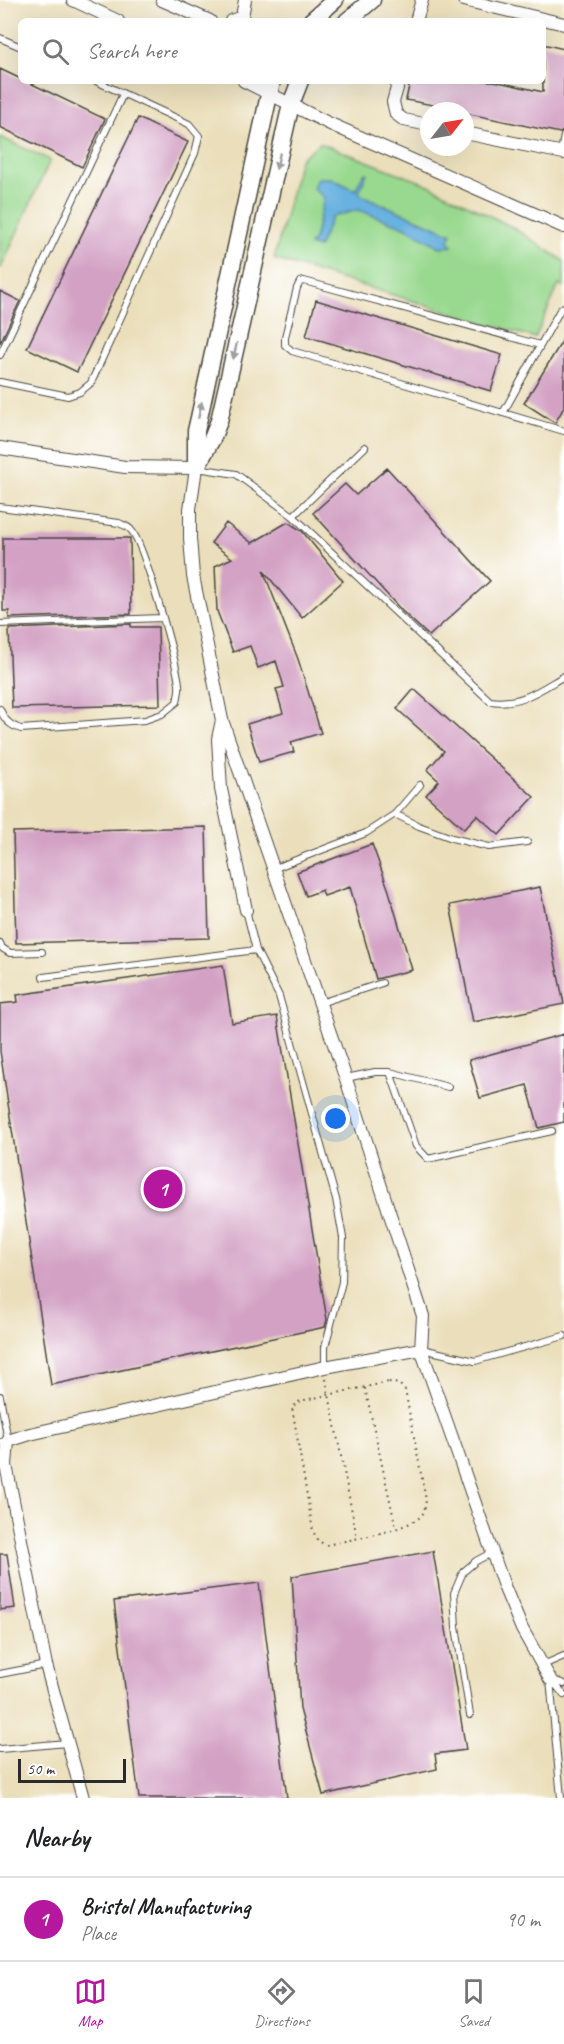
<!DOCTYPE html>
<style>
body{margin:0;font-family:Caveat,sans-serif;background:#f2f2f2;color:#202124}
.compass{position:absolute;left:420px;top:102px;width:54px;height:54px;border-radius:50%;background:#fff;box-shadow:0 6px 24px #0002;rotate:59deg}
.scale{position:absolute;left:18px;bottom:15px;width:108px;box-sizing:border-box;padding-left:6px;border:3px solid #2b2b2b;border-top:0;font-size:16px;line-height:21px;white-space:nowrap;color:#2b2b2b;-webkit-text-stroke:4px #fff;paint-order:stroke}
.you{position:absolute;left:336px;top:1119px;width:21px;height:21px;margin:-15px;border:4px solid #fff;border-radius:50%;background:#1a73e8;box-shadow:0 0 0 9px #1a73e833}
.badge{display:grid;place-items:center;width:39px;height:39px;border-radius:50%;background:#b5179e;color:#fff;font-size:20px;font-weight:700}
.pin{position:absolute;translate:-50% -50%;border:3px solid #fff;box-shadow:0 2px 6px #0006}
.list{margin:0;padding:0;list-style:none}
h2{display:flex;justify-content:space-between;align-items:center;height:78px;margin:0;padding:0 24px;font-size:26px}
h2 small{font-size:20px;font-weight:400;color:#757577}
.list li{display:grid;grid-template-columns:39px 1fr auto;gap:18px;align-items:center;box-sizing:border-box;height:84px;padding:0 24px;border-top:2px solid #e0e0e0}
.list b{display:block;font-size:22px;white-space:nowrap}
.list p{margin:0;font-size:20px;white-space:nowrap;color:#757577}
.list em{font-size:20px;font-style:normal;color:#757577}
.icon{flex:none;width:33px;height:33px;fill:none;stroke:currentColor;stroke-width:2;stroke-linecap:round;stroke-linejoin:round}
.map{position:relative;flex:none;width:564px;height:1798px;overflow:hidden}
.search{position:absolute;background:#fff;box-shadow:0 6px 24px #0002;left:18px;right:18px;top:18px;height:66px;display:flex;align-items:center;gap:15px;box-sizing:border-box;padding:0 21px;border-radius:9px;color:#757577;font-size:22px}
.sheet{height:162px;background:#fff}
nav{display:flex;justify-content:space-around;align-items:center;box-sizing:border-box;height:84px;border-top:2px solid #e0e0e0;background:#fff;font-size:16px;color:#757577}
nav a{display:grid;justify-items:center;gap:3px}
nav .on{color:#b5179e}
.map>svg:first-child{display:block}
.green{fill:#99d98f;stroke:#62825d;stroke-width:1.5}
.water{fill:#68b1e0;stroke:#4a6e86;stroke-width:1.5}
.building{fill:#d3a1c4}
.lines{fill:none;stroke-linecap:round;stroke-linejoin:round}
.service-casing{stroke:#484641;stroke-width:8}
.minor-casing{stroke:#484641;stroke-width:14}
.tertiary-casing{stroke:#484641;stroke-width:19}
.path{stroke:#484641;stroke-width:2;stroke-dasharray:1.5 4.5;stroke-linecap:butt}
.service{stroke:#fff;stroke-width:6}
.minor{stroke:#fff;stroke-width:12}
.tertiary{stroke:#fff;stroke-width:16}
.oneway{fill:#a0a0a0}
</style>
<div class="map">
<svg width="564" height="1798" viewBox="0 0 564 1798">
<rect width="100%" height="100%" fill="#fff"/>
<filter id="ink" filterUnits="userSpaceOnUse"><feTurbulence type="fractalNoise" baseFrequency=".0167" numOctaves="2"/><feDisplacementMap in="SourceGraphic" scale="12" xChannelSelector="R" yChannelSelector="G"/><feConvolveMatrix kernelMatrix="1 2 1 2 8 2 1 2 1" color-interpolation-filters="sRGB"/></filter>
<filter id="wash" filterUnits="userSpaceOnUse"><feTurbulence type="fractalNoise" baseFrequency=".008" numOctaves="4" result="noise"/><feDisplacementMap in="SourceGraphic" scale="24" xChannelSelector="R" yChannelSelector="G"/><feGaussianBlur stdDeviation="1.35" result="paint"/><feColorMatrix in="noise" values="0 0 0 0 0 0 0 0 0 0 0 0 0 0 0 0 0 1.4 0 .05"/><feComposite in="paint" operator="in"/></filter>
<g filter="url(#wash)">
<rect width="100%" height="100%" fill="#ebdfbb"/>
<!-- green -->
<path class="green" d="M0 137 50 160 0 270Z
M320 143 429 185 512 227 564 261V287L559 285 535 338 274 259 300 159Z"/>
<!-- water -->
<path class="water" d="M364 173H367L359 192 361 195 452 234 449 240 452 246 440 247 405 227 358 210 332 217 318 248 309 245 314 240 324 198 313 188 317 178H331L355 190Z"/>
<g id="blocks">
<!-- building -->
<path class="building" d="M543 44 564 49V131L560 133 465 113V111L406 100 410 81H494L543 92Z
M0 69 21 79V81H26L105 119 82 167 0 127Z
M138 118 188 142 77 372 27 348Z
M0 291 20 301 0 343Z
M316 300 502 355 491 391 306 336Z
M564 338V407L555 423 524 403Z
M387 468 490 581 429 636 402 611 313 513 345 484 356 495Z
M288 522 302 531 343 581 302 618 263 570 298 659 321 733 291 742 294 752 259 762 247 724 283 713 276 689 284 687 276 661 258 668 250 646 233 652 217 611 215 566 232 558 211 543 226 523 252 543Z
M3 538H130L131 614 9 618V611H3Z
M131 624V627H158L160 705 12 708 9 629Z
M414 689 534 797 499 835 477 815 464 829 426 795 439 781 427 770 444 751 397 709Z
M206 827 209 938 16 943 13 832Z
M372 844 389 891 412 970 376 979 350 887 324 896 322 890 306 896 297 872Z
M540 887 564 1004 473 1022 450 905Z
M223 965 232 1023 277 1016 327 1320 325 1327 51 1385 0 1051V1004L18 1002 17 995Z
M564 1034V1122L539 1128 527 1085 480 1098 469 1060Z
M433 1551 466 1750 435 1754 437 1769 323 1795 300 1709 292 1576Z
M0 1554H7L15 1608 0 1610Z
M259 1583 287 1798H139L114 1601Z"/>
</g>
</g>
<g filter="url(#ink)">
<use href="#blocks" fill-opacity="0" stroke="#484641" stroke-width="1.5"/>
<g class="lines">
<!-- service casing -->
<g class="service-casing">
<path id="service" d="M0 38 21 47
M561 152 564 136
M540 345 304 281 300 282 297 288 285 337V345L292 351 564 431
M0 355 123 94
M0 382 68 396 80 392 91 383 195 153 199 136 189 124 96 81
M503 413 560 310 564 307
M197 468 236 474 293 516 490 701C521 705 538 691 564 676
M0 507 119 523C123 525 129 527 131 530 144 543 176 661 179 684 180 690 178 696 177 702L162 714 145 720 21 729C10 726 4 720 0 709
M293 516 365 447
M0 624 162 618
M395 814 419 826 452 838 489 847 527 842
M275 868 366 833 395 814 420 785
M0 943 2 948 10 953 42 952
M256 950 279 996 336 1199 343 1238 342 1282 325 1347V1367
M43 977 256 950 246 910
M320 1003 382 983
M390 1072 416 1146 428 1159 552 1131
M346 1078 375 1072H390L448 1087
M422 1349 475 1361 564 1336
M0 1396 8 1441 0 1442
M543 1665 564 1656
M0 1674 46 1665
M550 1679 561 1798
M551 1679 564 1695
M551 1679 564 1684
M470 1715 456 1627 454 1593 463 1572 476 1561 493 1552
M0 1749 67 1743"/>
</g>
<!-- minor casing -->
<g class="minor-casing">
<path id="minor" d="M73 0 118 21
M162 0 210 21
M464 0 564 24
M231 21 242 17 245 0
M416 21 422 0
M244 81 328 123 564 227
M399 81 393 102 396 114 404 120 429 125
M465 133 564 153
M0 448 125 467 196 468 190 509V538L193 576 222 720 346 1079 423 1316 421 1349 504 1586 522 1629 550 1679
M222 720 218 739 221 789 246 910
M83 1798 46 1665 6 1465 8 1441 30 1434 325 1367 421 1349"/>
</g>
<!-- tertiary casing -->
<g class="tertiary-casing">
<path id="tertiary" d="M311 21 335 0
M347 21 372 0
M196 467V431L199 418 272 81
M196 468 212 439 219 421 291 104 300 81"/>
</g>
<!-- path -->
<path class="path" d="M326 1379 357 1538
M389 1382 399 1384 405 1390 426 1500C425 1506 425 1513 420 1517 404 1531 348 1540 326 1545L318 1541 313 1531 292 1407 300 1401Z
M365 1388 396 1528"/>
<!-- service -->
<use href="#service" class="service"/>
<!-- minor -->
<use href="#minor" class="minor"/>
<!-- tertiary -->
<use href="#tertiary" class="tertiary"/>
</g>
<!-- one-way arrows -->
<defs><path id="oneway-solid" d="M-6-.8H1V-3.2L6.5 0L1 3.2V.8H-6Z" transform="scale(1.5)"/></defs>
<g class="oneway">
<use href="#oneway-solid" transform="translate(278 161) rotate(103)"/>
<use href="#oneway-solid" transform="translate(235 351) rotate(103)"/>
<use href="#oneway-solid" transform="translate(200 410) rotate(-78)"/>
</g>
</g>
</svg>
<svg class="compass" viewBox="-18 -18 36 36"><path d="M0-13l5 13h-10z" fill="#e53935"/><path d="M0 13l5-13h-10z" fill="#757577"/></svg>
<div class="scale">50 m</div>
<div class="you"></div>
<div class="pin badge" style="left:163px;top:1189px">1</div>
<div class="search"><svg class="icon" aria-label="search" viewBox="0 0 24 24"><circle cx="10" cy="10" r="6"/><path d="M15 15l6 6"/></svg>Search here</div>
</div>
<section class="sheet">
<h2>Nearby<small></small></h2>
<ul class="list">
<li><span class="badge">1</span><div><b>Bristol Manufacturing</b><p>Place</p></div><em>90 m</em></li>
</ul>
</section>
<nav>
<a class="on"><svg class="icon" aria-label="map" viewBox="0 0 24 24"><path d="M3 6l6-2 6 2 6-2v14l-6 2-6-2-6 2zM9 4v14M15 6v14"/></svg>Map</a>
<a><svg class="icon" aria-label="directions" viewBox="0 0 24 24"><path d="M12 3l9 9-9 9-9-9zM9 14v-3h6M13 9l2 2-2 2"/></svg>Directions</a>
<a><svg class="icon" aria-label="saved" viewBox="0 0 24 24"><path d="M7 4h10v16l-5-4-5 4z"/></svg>Saved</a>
</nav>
